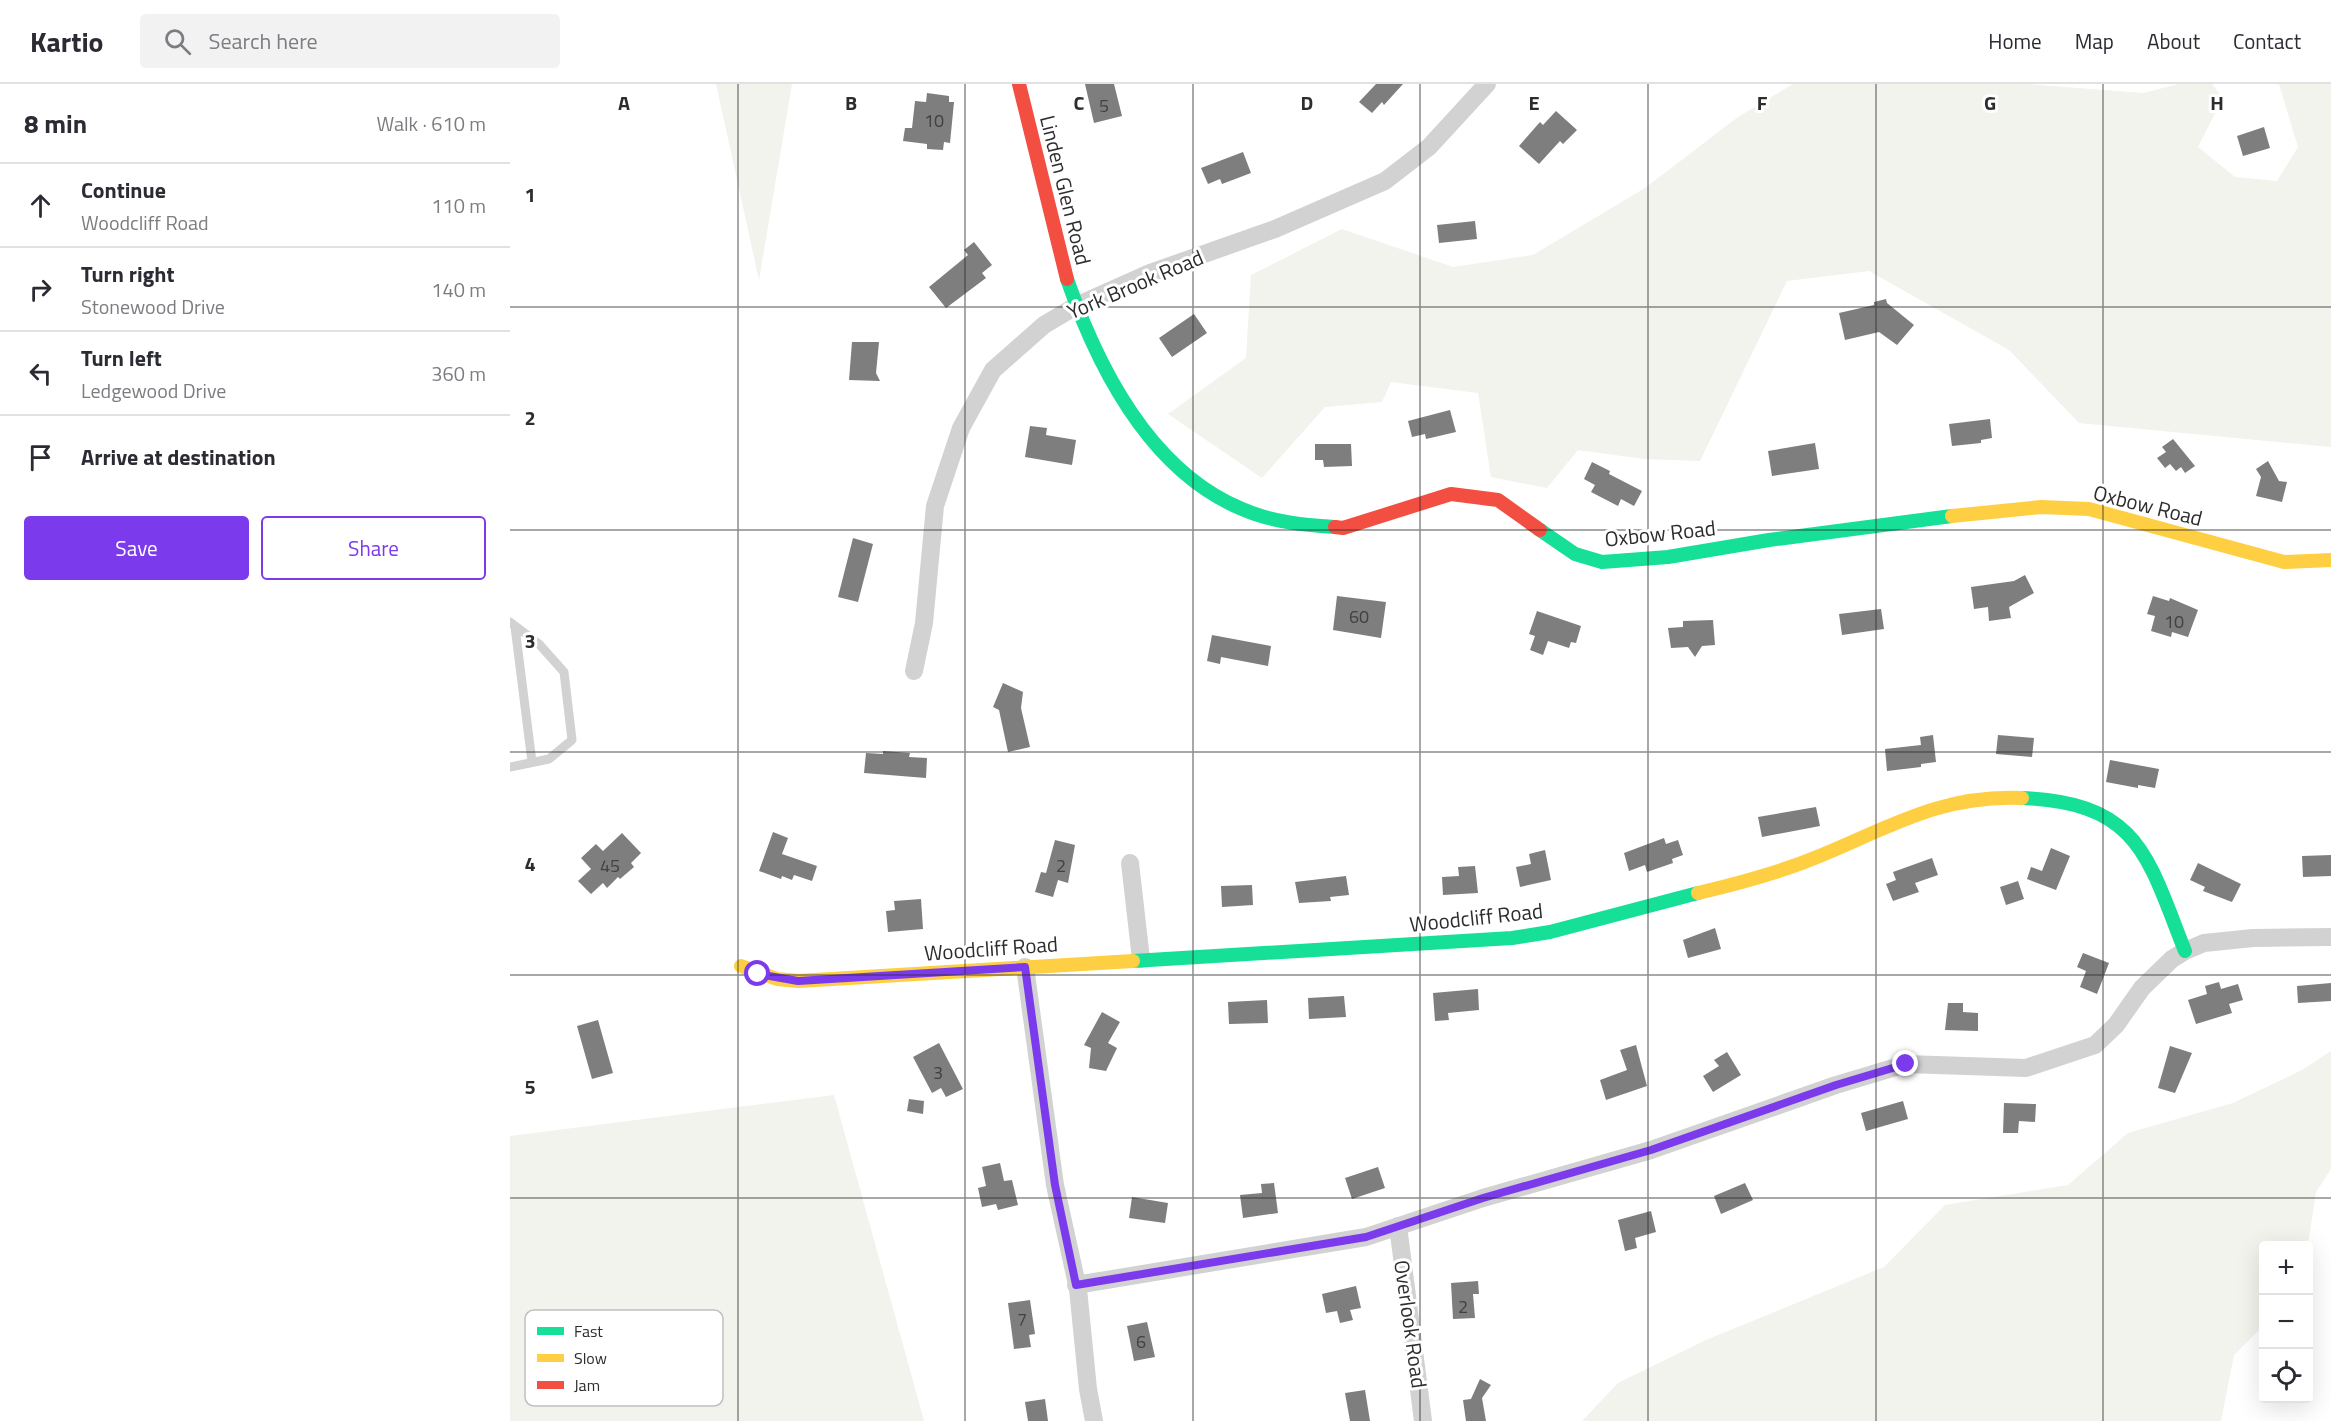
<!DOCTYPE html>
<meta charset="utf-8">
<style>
body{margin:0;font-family:"Titillium Web",sans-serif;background:#f2f2f3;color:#2b2b33}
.controls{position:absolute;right:18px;bottom:18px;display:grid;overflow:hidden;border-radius:6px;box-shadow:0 6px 24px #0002}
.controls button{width:54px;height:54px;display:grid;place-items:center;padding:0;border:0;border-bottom:2px solid #e1e1e2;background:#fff;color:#2b2b33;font:30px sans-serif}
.stop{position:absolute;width:18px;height:18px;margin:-14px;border:4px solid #7c3aed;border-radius:50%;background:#fff}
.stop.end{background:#7c3aed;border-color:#fff;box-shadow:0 2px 6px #0008}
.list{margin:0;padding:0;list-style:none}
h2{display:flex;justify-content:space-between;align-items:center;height:78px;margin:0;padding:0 24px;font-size:26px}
h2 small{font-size:20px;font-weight:400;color:#7c7c81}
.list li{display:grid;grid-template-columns:39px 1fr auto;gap:18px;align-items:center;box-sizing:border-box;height:84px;padding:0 24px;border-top:2px solid #e1e1e2}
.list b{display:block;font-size:22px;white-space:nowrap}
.list p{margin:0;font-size:20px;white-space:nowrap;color:#7c7c81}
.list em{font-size:20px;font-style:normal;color:#7c7c81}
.actions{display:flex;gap:12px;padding:18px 24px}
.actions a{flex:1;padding:14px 0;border:2px solid #7c3aed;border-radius:6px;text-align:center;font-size:21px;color:#7c3aed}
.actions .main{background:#7c3aed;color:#fff}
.icon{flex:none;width:33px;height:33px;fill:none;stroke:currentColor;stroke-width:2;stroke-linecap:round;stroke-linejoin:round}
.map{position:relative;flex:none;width:1821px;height:1337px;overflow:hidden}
header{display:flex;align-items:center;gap:36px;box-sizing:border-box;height:84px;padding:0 30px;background:#fff;border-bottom:2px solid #e1e1e2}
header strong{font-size:28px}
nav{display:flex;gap:33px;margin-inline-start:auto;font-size:21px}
.search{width:420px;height:54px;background:#f2f2f3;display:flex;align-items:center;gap:15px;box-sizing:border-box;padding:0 21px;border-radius:6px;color:#7c7c81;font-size:22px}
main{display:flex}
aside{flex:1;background:#fff}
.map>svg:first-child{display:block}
.green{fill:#f1f3ec}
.building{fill:#7e7e7e}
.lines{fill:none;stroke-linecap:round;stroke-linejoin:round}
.lane{stroke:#d2d2d2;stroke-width:9}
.street{stroke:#d2d2d2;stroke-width:18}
.fast{stroke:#16e098;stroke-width:14}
.slow{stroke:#ffcf43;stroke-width:14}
.jam{stroke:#f24e42;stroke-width:14}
.route{stroke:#7c3aed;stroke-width:8}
.grid{fill:none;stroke:#2d2d2d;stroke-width:1.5;stroke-opacity:0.55}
.labels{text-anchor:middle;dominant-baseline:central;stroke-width:6;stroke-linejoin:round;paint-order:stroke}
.number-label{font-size:18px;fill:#414141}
.street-label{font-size:21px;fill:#2d2d2d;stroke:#fff}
.key{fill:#fff;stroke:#c0c0c0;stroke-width:1.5}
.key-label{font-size:16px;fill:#2d2d2d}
.grid-label{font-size:20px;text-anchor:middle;font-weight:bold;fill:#2d2d2d;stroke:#fff;stroke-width:6;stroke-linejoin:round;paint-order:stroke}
</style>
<header>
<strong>Kartio</strong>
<div class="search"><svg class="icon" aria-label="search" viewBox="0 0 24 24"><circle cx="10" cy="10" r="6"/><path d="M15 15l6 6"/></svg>Search here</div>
<nav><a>Home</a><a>Map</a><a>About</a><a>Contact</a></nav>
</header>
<main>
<aside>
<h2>8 min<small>Walk · 610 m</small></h2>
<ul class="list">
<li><svg class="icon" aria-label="ahead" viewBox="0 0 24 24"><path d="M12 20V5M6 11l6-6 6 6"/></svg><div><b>Continue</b><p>Woodcliff Road</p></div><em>110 m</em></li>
<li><svg class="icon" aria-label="right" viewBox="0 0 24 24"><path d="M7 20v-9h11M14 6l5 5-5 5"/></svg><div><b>Turn right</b><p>Stonewood Drive</p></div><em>140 m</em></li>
<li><svg class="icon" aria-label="left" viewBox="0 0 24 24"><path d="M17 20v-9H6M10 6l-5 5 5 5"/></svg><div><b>Turn left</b><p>Ledgewood Drive</p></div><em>360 m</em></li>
<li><svg class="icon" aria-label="arrive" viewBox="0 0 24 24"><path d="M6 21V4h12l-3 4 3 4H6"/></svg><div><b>Arrive at destination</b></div></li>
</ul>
<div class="actions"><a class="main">Save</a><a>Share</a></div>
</aside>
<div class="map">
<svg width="1821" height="1337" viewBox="0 0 1821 1337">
<rect width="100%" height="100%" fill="#fff"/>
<!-- green -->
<path class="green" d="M206 0H282L249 196Z
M1283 0H1516L1633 9 1669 0H1702L1713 14 1688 63 1725 93 1767 97 1788 63 1769 0H1821V363L1569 339 1499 266 1359 187 1277 197 1190 377 1134 375 1068 366 1037 404 981 393 968 309 881 298 872 318 815 323 752 394 658 330 736 274 741 191 832 145 943 183 1023 171 1135 104 1228 33Z
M1821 967V1085L1806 1108 1798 1161 1754 1162 1753 1242 1724 1271 1711 1337H1072L1108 1299 1196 1256 1374 1183 1435 1121 1558 1101 1618 1049 1723 1019 1792 986Z
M324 1011 414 1337H0V1052Z"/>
<!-- building -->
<path class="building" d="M575 0H604L612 32 584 39Z
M866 0H893L874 21 872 18 862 29 849 18Z
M417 9 439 12V18H444L440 59 434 58 433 66 417 65V60L393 57 395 44H402L405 17 416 18Z
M1046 27 1067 46 1053 60 1050 57 1029 80 1009 62 1030 38 1033 41Z
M1754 43 1760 64 1733 72 1727 52Z
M733 68 741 89 712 100 710 95 698 100 691 84Z
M965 137 967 155 929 159 927 141Z
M464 158 482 181 472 189 476 194 436 224 419 203 458 171 454 166Z
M1376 215 1377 219 1404 241 1387 261 1369 248 1335 256 1329 229 1364 221V218Z
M684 230 697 249 662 273 649 254Z
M342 258H369L366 289 370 297 339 296Z
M940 326 946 348 916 355 915 350 902 353 898 337Z
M1480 335 1482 354 1471 356V359L1442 362 1439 340Z
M520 342 537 344 536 351 566 356 562 381 515 373Z
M1663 355 1685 382 1675 389 1671 383 1666 387 1660 380 1655 384 1647 374 1656 368 1652 363Z
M1305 359 1309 385 1262 392 1258 367Z
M805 360H841L842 382 814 383 813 376H805Z
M1758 377 1769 397 1777 398 1772 418 1746 412 1751 393 1746 385Z
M1082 378 1100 387 1099 390 1132 407 1124 422 1111 415 1108 422 1081 408 1085 401 1074 395Z
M343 454 363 460 348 518 328 513Z
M1515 491 1524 509 1499 523 1501 534 1479 537 1478 523 1464 525 1461 503 1504 497Z
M827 512 876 518 871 554 823 546Z
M1643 512 1659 517 1660 514 1688 526 1678 553 1662 548 1661 553 1641 547 1645 532 1637 530Z
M1371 525 1374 545 1332 551 1329 530Z
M1027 527 1071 542 1066 559 1061 558 1059 564 1038 557 1033 571 1020 566 1025 552 1019 550Z
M1203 536 1205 561 1192 562 1185 573 1178 563 1161 564 1158 544 1173 543V537Z
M702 551 761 562 758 582 711 573 710 580 697 577Z
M493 599 513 608 511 624 520 663 498 668 489 626 483 623Z
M1423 651 1426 678 1411 680V683L1377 687 1375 665 1411 661 1410 653Z
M1488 651 1524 654 1522 673 1486 670Z
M373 667 400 669 399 673 417 674 416 694 354 689 356 669 373 670Z
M1600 676 1649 685 1645 704 1628 701V704L1596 698Z
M1306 723 1310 742 1252 753 1248 733Z
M263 748 278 754 272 770 307 782 302 797 284 791 282 796 272 792 271 795 249 787Z
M112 749 131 769 121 779 124 783 110 795 108 793 97 804 93 799 81 810 68 797 81 785 71 774 86 760 93 767Z
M1154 754 1156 760 1168 756 1173 771 1162 775 1163 779 1137 788 1135 781 1119 787 1114 769Z
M545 756 565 761 558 799 548 796 543 813 525 808 531 788 536 789Z
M1541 764 1560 772 1546 806 1517 795 1521 783 1532 787Z
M1035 766 1041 796 1010 803 1006 783 1021 780 1019 770Z
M1821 771V792L1793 793 1792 772Z
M1422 774 1428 791 1405 799 1409 808 1383 817 1376 800 1386 796 1383 788Z
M1688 779 1731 800 1722 818 1693 807 1695 803 1680 796Z
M965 782 968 809 933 811 932 793 949 792 948 783Z
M836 792 839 811 820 813 821 817 789 819 785 798Z
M1508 797 1514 815 1496 821 1490 803Z
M742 801 743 821 712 823 711 802Z
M411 815 413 845 378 848 376 827 385 826 384 817Z
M1205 844 1211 865 1178 874 1173 856Z
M1573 869 1599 879 1587 910 1570 903 1576 887 1567 883Z
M1709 898 1711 905 1728 900 1733 916 1719 920 1722 929 1686 940 1678 916 1697 910 1695 902Z
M1821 899V917L1788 919 1787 902Z
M968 905 969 926 938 929 939 936 925 937 923 909Z
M834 912 836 933 799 935 798 914Z
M757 916 758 939 719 940 718 918Z
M1438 919H1453V928L1468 929V947L1435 946Z
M592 928 610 938 598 959 607 964 596 987 579 984 581 964 574 961Z
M88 936 103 989 82 995 67 942Z
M429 959 453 1005 436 1013 431 1004 422 1009 403 973Z
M1126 961 1137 1002 1096 1016 1090 996 1117 986 1110 966Z
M1660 962 1682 969 1665 1009 1648 1004Z
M1217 968 1231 991 1203 1008 1193 992 1209 982 1204 976Z
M399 1015 414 1017 413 1030 397 1027Z
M1393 1017 1398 1035 1356 1047 1351 1029Z
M1494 1019 1526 1020 1525 1038 1509 1037 1508 1049H1493Z
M490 1079 494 1097 502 1096 508 1121 488 1126 486 1120 472 1123 468 1104 476 1102 472 1083Z
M868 1083 875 1104 842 1115 835 1094Z
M764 1099 768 1129 733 1134 730 1111 752 1109 751 1100Z
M1235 1099 1243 1116 1211 1130 1204 1112Z
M622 1113 658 1119 655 1139 619 1134Z
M1141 1127 1146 1148 1125 1154 1127 1164 1115 1167 1108 1136Z
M968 1197 969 1210H963L965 1234 943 1235 941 1199Z
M846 1202 851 1224 840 1226 843 1236 830 1239 827 1227 816 1229 812 1210Z
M520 1216 525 1250 519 1251 521 1263 504 1265 498 1219Z
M637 1238 645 1273 624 1277 617 1242Z
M970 1295 981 1301 972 1314 976 1337H956L953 1316 961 1315Z
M855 1306 860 1337H840L835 1309Z
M535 1315 538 1337H518L515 1318Z"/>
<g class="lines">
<!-- lane -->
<path class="lane" d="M0 538 29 560 54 588 62 656 39 675 0 683
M5 543 22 678"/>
<!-- street -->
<path class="street" d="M404 587 414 539 425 422 451 344 483 286 534 241 566 222 640 189 765 145 875 97 919 63 977 0
M620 779 631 875
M515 883 545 1101 568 1205 578 1305 584 1337
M888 1142 913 1337
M566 1201 856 1153 973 1114 1141 1066 1326 1001 1396 980 1516 984 1585 961 1606 941 1632 904 1662 875 1675 867 1694 859 1743 854 1821 853"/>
<!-- fast -->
<path class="fast" d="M557 195C588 284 640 387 732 425 762 438 793 441 825 443
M1030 446 1065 470 1092 478 1158 473 1259 456 1442 432
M1512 714C1629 719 1637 771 1675 867
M623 877 1002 854 1040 848 1188 809"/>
<!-- slow -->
<path class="slow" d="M1442 432 1531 423 1579 425 1774 478 1821 476
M1188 809C1226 800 1265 790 1302 775 1375 746 1429 710 1512 714
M231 882 267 895 288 897 623 877"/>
<!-- jam -->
<path class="jam" d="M509 0 557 195
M825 443 833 444 941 410 988 416 1030 446"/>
</g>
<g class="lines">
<!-- route -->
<path class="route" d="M248 890 288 897 515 883 545 1101 566 1201 856 1153 973 1114 1141 1066 1326 1001 1396 980"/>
</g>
<!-- grid -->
<path class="grid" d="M228 0V1337M455 0V1337M683 0V1337M910 0V1337M1138 0V1337M1366 0V1337M1593 0V1337M0 223H1821M0 446H1821M0 668H1821M0 891H1821M0 1114H1821"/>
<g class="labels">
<!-- number labels -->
<g class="number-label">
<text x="594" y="21">5</text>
<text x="424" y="36">10</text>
<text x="849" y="532">60</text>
<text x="1664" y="537">10</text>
<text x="100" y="781">45</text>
<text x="551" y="781">2</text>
<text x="428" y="988">3</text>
<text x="953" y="1222">2</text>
<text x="512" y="1235">7</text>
<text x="631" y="1257">6</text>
</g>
<!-- street labels -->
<g class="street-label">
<text transform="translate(556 106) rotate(76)">Linden Glen Road</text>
<text transform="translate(625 200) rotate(-23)">York Brook Road</text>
<text transform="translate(1638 421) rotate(14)">Oxbow Road</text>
<text transform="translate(1150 449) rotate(-6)">Oxbow Road</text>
<text transform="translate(966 833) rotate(-6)">Woodcliff Road</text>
<text transform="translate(481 864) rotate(-4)">Woodcliff Road</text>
<text transform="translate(901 1240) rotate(82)">Overlook Road</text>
</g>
</g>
<!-- legend -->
<rect x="15" y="1226" width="198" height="96" rx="9" class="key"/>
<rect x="27" y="1243" width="27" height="8" fill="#16e098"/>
<rect x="27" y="1270" width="27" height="8" fill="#ffcf43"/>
<rect x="27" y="1297" width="27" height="8" fill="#f24e42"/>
<g class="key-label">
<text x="64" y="1253">Fast</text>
<text x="64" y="1280">Slow</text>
<text x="64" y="1307">Jam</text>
</g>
<g class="grid-label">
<text x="114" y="26">A</text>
<text x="341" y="26">B</text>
<text x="569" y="26">C</text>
<text x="797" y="26">D</text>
<text x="1024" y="26">E</text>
<text x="1252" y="26">F</text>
<text x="1480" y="26">G</text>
<text x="1707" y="26">H</text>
<text x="20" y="118">1</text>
<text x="20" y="341">2</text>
<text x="20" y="564">3</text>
<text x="20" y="787">4</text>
<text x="20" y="1010">5</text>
</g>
</svg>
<div class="controls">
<button>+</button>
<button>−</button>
<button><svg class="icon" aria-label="locate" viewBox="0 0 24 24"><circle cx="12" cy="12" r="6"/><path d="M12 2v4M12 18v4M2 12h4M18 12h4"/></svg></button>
</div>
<div class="stop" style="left:248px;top:890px"></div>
<div class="stop end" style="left:1396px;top:980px"></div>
</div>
</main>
